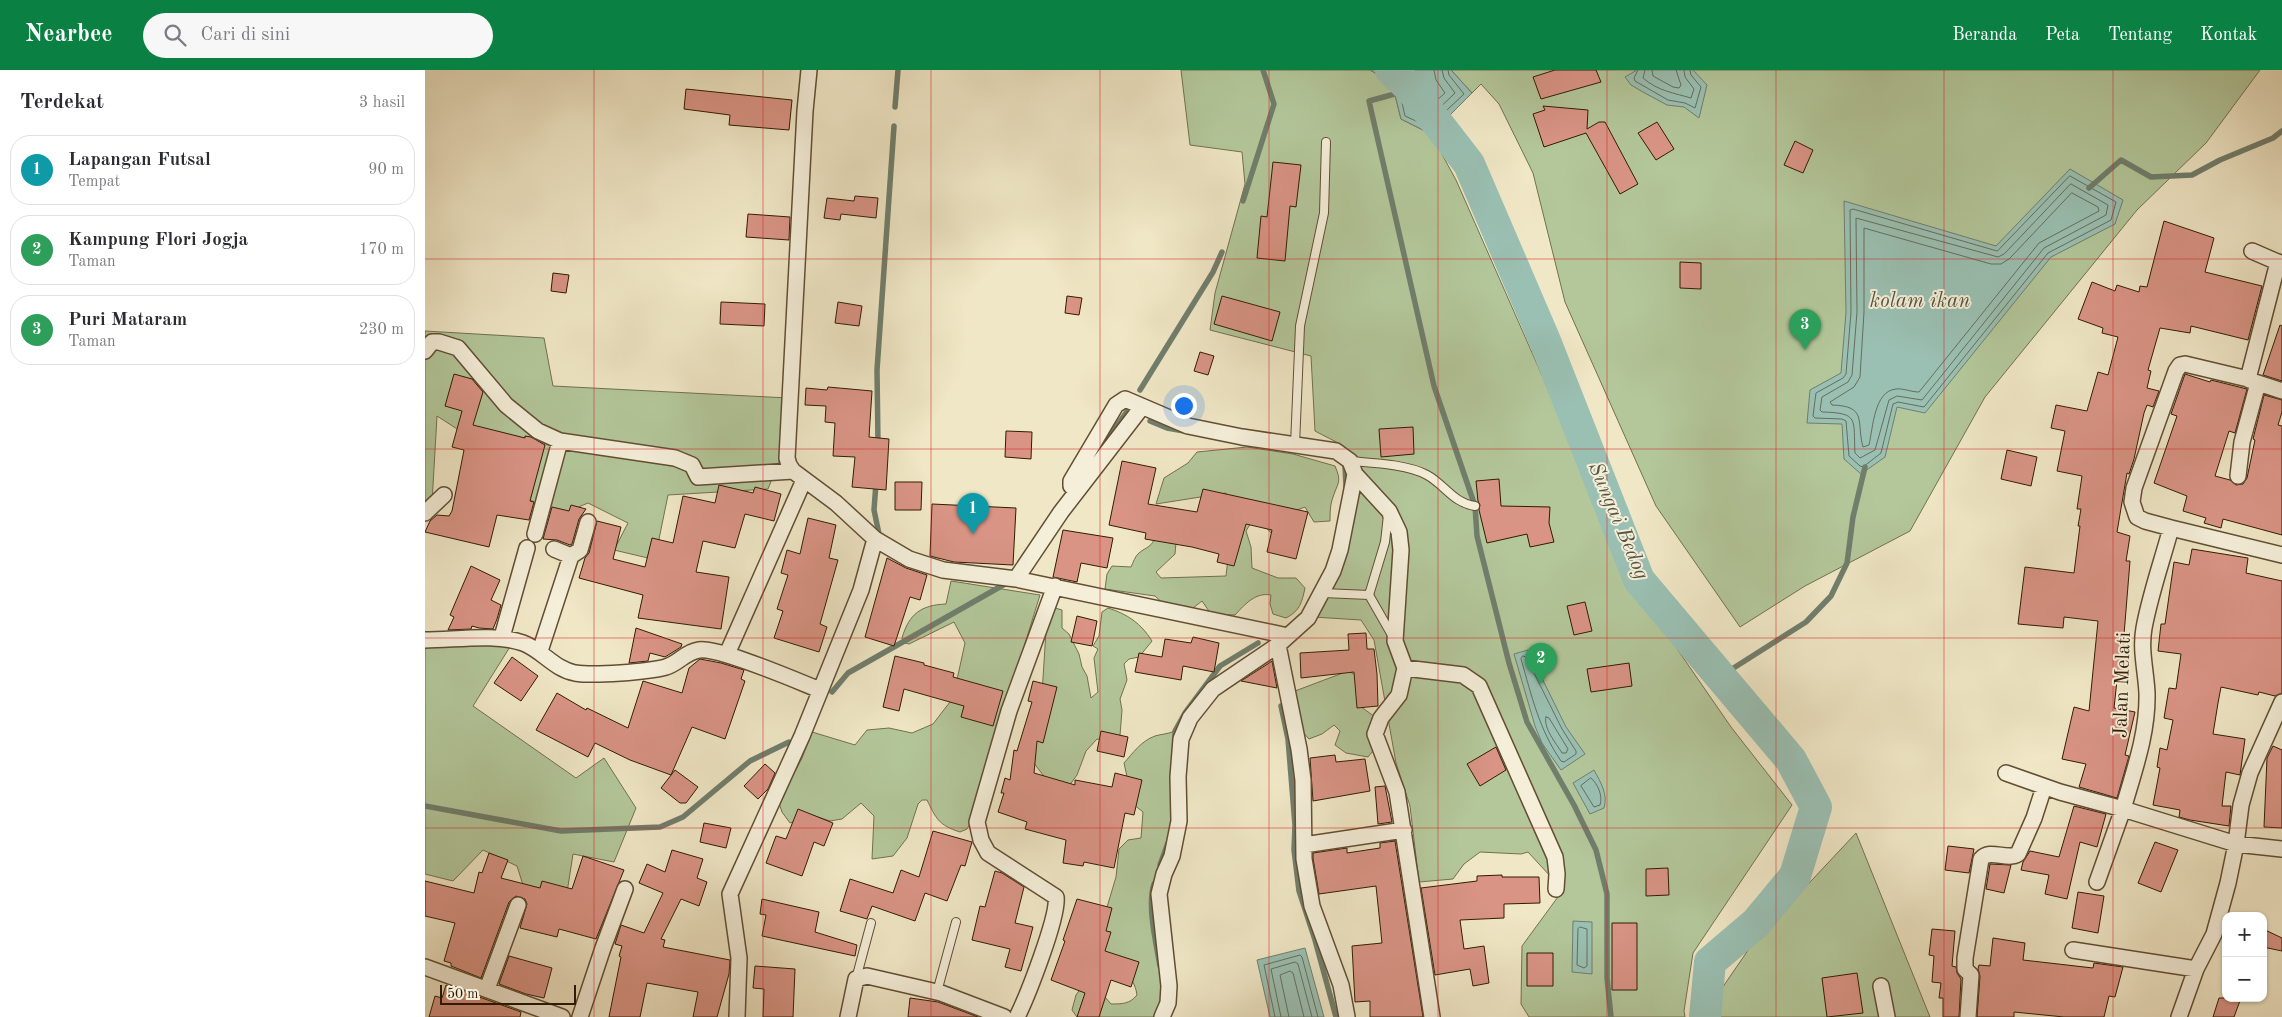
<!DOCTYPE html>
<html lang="id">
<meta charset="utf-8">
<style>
body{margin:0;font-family:"Old Standard TT",serif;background:#f7f7f7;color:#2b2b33}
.controls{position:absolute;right:15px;bottom:15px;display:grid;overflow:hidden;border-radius:10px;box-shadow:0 1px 4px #0004}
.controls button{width:45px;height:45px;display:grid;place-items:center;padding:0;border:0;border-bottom:1px solid #e1e1e2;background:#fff;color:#2b2b33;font:25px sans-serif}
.scale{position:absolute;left:15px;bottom:12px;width:136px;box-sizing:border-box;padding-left:5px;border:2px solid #321b02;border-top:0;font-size:14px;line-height:18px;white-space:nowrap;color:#321b02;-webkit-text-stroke:4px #f5efda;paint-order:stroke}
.you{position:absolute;left:758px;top:335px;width:18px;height:18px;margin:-12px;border:4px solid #fff;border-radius:50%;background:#1a73e8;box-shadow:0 0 0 8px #1a73e833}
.badge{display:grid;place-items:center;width:32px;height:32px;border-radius:50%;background:#0b8043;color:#fff;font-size:16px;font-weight:700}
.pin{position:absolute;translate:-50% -41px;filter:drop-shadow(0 1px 2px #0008)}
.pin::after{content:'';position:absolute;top:26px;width:18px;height:15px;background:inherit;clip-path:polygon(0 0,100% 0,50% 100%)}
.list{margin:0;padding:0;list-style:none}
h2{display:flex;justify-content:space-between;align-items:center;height:65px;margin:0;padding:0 20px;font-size:21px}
h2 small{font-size:16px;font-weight:400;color:#7c7c81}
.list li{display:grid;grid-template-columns:32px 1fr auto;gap:15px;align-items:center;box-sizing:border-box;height:70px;margin:0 10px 10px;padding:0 10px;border:1px solid #e1e1e2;border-radius:20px}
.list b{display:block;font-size:19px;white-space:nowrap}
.list p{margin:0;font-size:16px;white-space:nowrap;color:#7c7c81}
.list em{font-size:16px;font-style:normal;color:#7c7c81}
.icon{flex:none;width:28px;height:28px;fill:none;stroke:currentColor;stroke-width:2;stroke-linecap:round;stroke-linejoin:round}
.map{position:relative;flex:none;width:1857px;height:947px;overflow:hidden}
header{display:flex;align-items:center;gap:30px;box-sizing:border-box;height:70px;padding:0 25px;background:#0b8043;color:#fff}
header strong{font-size:24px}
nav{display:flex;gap:28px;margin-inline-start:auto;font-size:18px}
.search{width:350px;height:45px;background:#f7f7f7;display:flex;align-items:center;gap:12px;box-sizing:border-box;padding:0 18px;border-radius:28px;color:#7c7c81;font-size:19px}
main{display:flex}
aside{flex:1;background:#fff}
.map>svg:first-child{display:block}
.green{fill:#b3c79a;stroke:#72714e}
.water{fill:#9ac0b3;stroke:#707e6c}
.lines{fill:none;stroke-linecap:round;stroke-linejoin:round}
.shore{stroke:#666e5a;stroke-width:1}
.stream{stroke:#707e6c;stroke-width:5.5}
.river{stroke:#9ac0b3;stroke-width:32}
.building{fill:#d99485;stroke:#321b02}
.lane-casing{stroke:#624e33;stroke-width:10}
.street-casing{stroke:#624e33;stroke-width:18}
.lane{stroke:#f5efda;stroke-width:8}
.street{stroke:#f5efda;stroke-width:15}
.grid{fill:none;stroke:#d62828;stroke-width:1;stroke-opacity:0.55}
.labels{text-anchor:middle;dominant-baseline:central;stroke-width:4;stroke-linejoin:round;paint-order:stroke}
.street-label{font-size:20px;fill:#321b02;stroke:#f5efda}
.water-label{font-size:21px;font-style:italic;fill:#565540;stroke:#f5efda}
</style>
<header>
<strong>Nearbee</strong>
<div class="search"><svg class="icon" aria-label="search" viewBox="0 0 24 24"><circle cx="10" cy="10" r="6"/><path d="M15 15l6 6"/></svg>Cari di sini</div>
<nav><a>Beranda</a><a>Peta</a><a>Tentang</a><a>Kontak</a></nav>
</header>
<main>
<aside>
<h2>Terdekat<small>3 hasil</small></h2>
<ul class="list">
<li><span class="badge" style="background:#0f9aa8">1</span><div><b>Lapangan Futsal</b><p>Tempat</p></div><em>90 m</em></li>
<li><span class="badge" style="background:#2e9e5b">2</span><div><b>Kampung Flori Jogja</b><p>Taman</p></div><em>170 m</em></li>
<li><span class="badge" style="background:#2e9e5b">3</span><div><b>Puri Mataram</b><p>Taman</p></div><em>230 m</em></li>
</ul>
</aside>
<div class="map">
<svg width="1857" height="947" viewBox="0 0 1857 947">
<rect width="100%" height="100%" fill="#f0e7c6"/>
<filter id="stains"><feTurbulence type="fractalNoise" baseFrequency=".004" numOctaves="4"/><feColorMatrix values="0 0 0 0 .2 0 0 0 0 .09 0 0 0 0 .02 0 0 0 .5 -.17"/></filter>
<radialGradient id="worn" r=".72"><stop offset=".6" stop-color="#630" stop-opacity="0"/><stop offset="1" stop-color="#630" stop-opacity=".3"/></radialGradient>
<!-- green -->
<path class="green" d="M756 0H945L967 13 976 49 1006 64 1031 110 1123 319 1199 502 1306 657 1367 735 1268 883 1259 941 1260 947H1104L1096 934 1097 876 1138 820 1103 782 1096 784 1055 782 1039 794 1028 809 994 812 985 736 971 693 949 570 936 550 888 547 936 399C928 377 910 372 890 361L886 286 785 260 790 223 820 114 817 82 765 75Z
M1026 0H1835L1781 73 1712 140 1560 327 1485 461 1380 516 1315 557 1231 436 1140 232 1108 103 1074 34 1056 14 1047 23Z
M0 261 119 268 128 316 363 328 361 374 343 419 243 425 233 474 223 488 189 480 203 453 163 433 132 446 104 429 74 386 12 346 7 433 0 438Z
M822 377 868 384 910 396C917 412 913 412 908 427 905 435 905 443 905 451L889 452 880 437 872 440 849 466 830 446 821 461 826 477 827 498 853 508H871L880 518C877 532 875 541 861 548L848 544 845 534 846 525C831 522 820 534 810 545L786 544 777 531 764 541 740 535 730 526 680 519 682 504 687 496 706 497C708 493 710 486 714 483 721 477 728 477 730 466L751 472 750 484 731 502 736 508 801 506 808 445 801 423 731 434 739 408 763 393 772 382Z
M526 511 615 525 565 687 551 743 542 759 535 762C513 755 511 748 502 730H497L493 734 482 768 468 786 447 789 449 746 436 733 417 749 405 751 387 745 365 753 357 742 354 733 377 688 387 662 430 675 442 660 464 658 487 663 508 654 528 628 540 573 529 552 484 574 480 573 477 568C484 544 496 535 521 534Z
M630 538 637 540V558L644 564 654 584 657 597 662 606 666 628 673 622 669 588 673 579 668 576 674 566 677 542 683 538C702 544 716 553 727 571L714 587 704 589 699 594 702 610 695 629 697 640 695 665 686 671 672 669 661 681 652 705 644 716 621 717 618 705 595 675 617 624 621 561Z
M0 571 88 572 48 636 151 708 179 688 211 738 189 792 148 784 141 829 98 815 92 796 58 780 28 811 0 804Z
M923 601 932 606 935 636 950 647 951 677 943 687 921 683 910 675 915 661 909 655 897 664 884 669 876 660 870 621Z
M750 661 746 766 727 821 730 867 738 924 732 947H652L647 940 651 925 656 918 680 927 686 934C697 934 705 934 712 925 709 903 691 895 675 883L677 854 691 807 694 779 703 770 716 768 718 742 708 734 699 693C708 683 716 671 730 666 737 664 743 664 750 661Z
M1431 763 1505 947H1293L1295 921 1328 873Z"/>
<!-- water -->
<path class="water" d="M945 0H1026L1047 23 1006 64 976 49 967 13Z
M1212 0H1268L1282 15 1274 48 1259 37 1242 35 1218 22 1206 15 1200 7Z
M1645 99 1698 130 1690 154 1626 187 1500 343 1472 337 1460 387 1436 404 1419 389 1417 354 1382 353 1385 320 1416 303 1421 242 1419 131 1571 176Z
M1103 580 1141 657 1160 684 1136 700 1117 673 1110 656 1089 584Z
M1169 700C1176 713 1183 724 1179 738L1165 744 1148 713Z
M1148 851 1167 852V904L1147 902Z
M880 878 899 947H845L832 890Z"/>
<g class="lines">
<!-- shore -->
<path class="shore" d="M955 0 972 11 980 46 1004 57 1039 24 1024 5 1023 0
M967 0 978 10 986 41 1003 49 1030 23 1019 8 1017 0
M980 0 986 9 992 36 1001 40 1020 23 1011 10 1009 0
M1213 0 1209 8 1210 11 1243 30 1260 33 1270 38 1276 17 1266 5 1265 0
M1220 0 1218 8C1233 21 1249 23 1266 28L1269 19 1260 7 1259 0
M1227 0 1228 6 1248 17 1254 18 1256 15 1251 0
M1645 106 1691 132 1686 150 1623 183 1499 337 1473 332 1468 334 1456 383 1438 397 1435 396 1424 386 1421 351 1417 349 1390 348 1388 346 1391 323 1418 308 1421 304 1426 242 1425 140 1428 139 1572 181Z
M1646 114 1683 135 1681 145 1619 178 1497 330 1472 326 1464 330 1450 380 1435 388 1430 383C1428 349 1435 343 1397 342L1395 340 1397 327 1423 312 1427 305 1432 242 1431 148 1573 187 1579 184Z
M1647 123 1673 137 1674 141 1614 173 1494 322C1486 322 1478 318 1471 319 1449 321 1448 358 1444 375L1438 377C1431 352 1443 336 1407 335L1405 332 1429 317 1435 307 1439 242V158L1566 194H1576L1584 189Z
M1098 586 1101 587 1137 659 1151 681V684L1139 692 1136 691C1114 659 1107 627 1096 589Z
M1121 647 1124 648 1143 679 1141 683H1137C1131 673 1118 658 1121 647Z
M1166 708C1173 714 1178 726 1175 735L1169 737 1156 716Z
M1155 857 1162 859V896L1159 898 1152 895 1153 859Z
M850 947 839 895 875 885 877 887 893 947
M856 947 846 899 870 892 873 894 887 947
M864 947 855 905 865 901 868 903 879 947"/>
<!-- stream -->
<path class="stream" d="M977 22 944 31 1009 316 1050 436 1052 466 1084 593 1102 652 1149 735 1171 780 1182 824V908L1186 947
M470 37 473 0
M1664 118 1696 90 1726 107 1767 105 1795 90 1848 68 1857 61
M818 131 849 34 838 0
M715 320 788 202 797 182
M725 351 742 358 759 361
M453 374 452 300 469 56
M668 389 703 340
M920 396 921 416
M451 413 449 440 454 464 457 466
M1296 606 1381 552 1406 526 1422 493 1428 447 1440 397
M407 622 423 603 580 514
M856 636 863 669 870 755 869 780 874 821 890 870 911 947
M750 670V661L760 643 795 596 833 573
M0 736 136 761 235 757 258 747 325 691 364 672
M735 795 743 773
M729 814C722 835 731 873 735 896"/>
<!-- river -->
<path class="river" d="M966 0 986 19 1044 94 1120 271 1214 510 1366 690 1391 737 1370 806 1331 853 1285 892 1280 947"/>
</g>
<!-- building -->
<path class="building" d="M1130 0H1171L1176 12 1116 29 1108 7Z
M261 19 367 30 364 60 304 55 305 45 259 39Z
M1118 36 1163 40 1162 59 1174 52H1180L1213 114 1195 124 1161 63 1119 77 1108 44 1120 40Z
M1232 52 1249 79 1231 90 1213 63Z
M1370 71 1388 80 1378 103 1359 95Z
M848 92 876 95 871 137 865 136 860 191 832 188 836 146 842 147Z
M430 126 453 128 451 148 416 144 415 150 399 148 402 128 429 131Z
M323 144 365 147 364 170 321 167Z
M1739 151 1789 168 1780 202 1837 216 1823 270 1766 256 1765 263 1735 258 1723 300 1726 301 1722 318 1734 321 1728 337 1722 335 1719 343 1709 389 1704 404 1702 403 1692 462 1705 466 1701 491H1705L1698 577H1701L1699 601H1693L1689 638 1710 642 1700 685 1704 686 1692 728 1654 717 1661 694 1637 689 1649 637 1664 641 1673 551 1639 547 1638 558 1593 554 1600 497 1649 503 1655 456H1653L1656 439H1652L1657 406 1632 401 1640 361 1626 358 1631 335 1662 341 1673 302 1683 305 1693 267 1677 263 1678 258 1653 249 1667 212 1690 221 1692 215 1714 222 1715 216 1722 217Z
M1255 192 1276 193V219L1255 218Z
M128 203 144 205 141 223 126 221Z
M642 226 657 228 654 245 640 243Z
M797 226 855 242 847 271 789 254Z
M296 232 340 234 339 256 295 254Z
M413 232 437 236 434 256 410 253Z
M1855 255 1857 256V311L1838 305Z
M775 282 789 286 783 305 769 301Z
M29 304 47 309 58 322 48 355 100 368V366L106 367 120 375 105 431 109 432 104 450 72 445 64 477 0 462 5 451 12 445 24 446 27 441 39 380 27 377 37 341 20 336Z
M1760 304 1785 312 1786 310 1822 319 1810 363 1804 361 1790 406 1805 410 1811 415 1818 414 1822 408 1830 370 1828 369 1839 325 1857 330V342L1853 355 1857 356V465L1798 449 1796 458 1779 453 1781 448 1758 441 1762 426 1729 413 1752 346 1746 344Z
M403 317 447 321 444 367 464 369 461 420 427 417 430 387 408 386 410 353 400 352 401 336 380 335 381 318 402 320Z
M988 357 989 384 956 387 954 359Z
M581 361 607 362 606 389 580 387Z
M1582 380 1612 387 1606 416 1576 409Z
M697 391 731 398 723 434 772 442 778 419 883 442 871 489 842 482 847 460 821 454 809 496 792 492 794 484 767 477 720 469 721 463 684 455Z
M1074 409 1076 436 1125 437 1124 453 1129 472 1105 477 1102 464 1062 473 1054 440 1055 435 1053 431 1051 411Z
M470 412H497L496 440H470Z
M294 415 328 423 330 417 356 424 349 451 320 444 310 478 278 471 271 502 304 507 296 559 213 548 218 525 154 508 160 488 164 483 172 451 196 457 188 489 220 497 227 468 248 473 258 426 290 433Z
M507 434 591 438 588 495 529 492 505 486Z
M146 435 161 439 154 449 147 474 145 475 132 470 118 469 127 437 144 441Z
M383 448 411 455 404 488 413 490 395 554 402 557 394 582 349 568 358 541 352 539 363 505 356 503 362 480 375 484Z
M638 460 688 468 682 498 656 493 652 512 628 507Z
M1767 479 1823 488 1821 503 1857 511V623L1850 626 1834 622 1833 625 1796 617 1793 633 1788 664 1820 669 1815 705 1801 702 1797 736H1806L1804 756 1765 750 1754 747 1755 740 1728 735 1735 698 1732 697 1735 678 1742 680 1748 650 1739 648 1744 618 1751 619 1756 584 1733 581 1736 554H1740L1749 492 1764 495Z
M462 488 481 498 502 505 495 530 485 527 469 576 440 567Z
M46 496 75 510 66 530 76 535 72 549 68 559 54 558 47 556 46 559 23 560 29 547 25 545Z
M1160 532 1167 561 1149 565 1142 536Z
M652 546 672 551 667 576 646 572Z
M211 558 257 574 256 577 240 587 225 583 223 591 204 593Z
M941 563 942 579H949L952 604 953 636 932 638 929 602 876 608 875 583 924 580 923 564Z
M768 567 794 573 789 602 758 596 756 610 710 602 714 583 737 587 740 569 766 573Z
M470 586 499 593V595L529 603 528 607 578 621 568 656 536 647 539 636 479 619 474 641 458 637Z
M87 587 113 606 96 631 69 613Z
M275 589 296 593 319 600 316 609 320 611 300 669 267 657 246 705 205 690 170 673 163 687 111 660 132 623 161 640 162 638 203 658 218 611 257 623 264 598Z
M847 591 852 618 816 611 841 595Z
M1204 593 1207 616 1166 622 1162 599Z
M608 611 632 617 618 673 612 671 609 703 650 715V710L687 717 690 703 717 710 709 745 700 743 689 798 659 792 658 796 638 793 641 770 600 759 602 752 573 742 579 723H576L580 708 585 710 589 680 592 681 607 632 603 631Z
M676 661 703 667 699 687 672 681Z
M1848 676 1857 680V758L1839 757 1842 688Z
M1071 677 1081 700 1055 716 1042 694Z
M910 685 911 692 940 689 945 721 888 731 885 688Z
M340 694 350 703 343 719 333 729 319 716Z
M250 700 273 717 261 733H255L236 718Z
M960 716 967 752 953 754 950 717Z
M1649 736 1681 744 1672 777 1655 772 1642 829 1620 824 1624 805 1596 800 1598 792 1605 781 1634 787Z
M373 739 408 753 399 776 389 772 377 806 341 793 351 766 361 769Z
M279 753 306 758 301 778 275 772Z
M508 761 547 772 540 796 536 795 522 831 500 823 490 851 447 836 442 849 415 841 425 809 468 823 476 800 494 807Z
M970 771 998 947H945V931L930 932 927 876 957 873 951 816 894 824 888 788V783L922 778V783L955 778V773Z
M1730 772 1753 780 1736 822 1713 813Z
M1523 776 1549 779 1544 803 1520 800Z
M247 780 278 789 272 808 282 812 274 836 256 829 236 869 240 870 238 877 305 890 304 904 292 947H268L273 922 222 913 215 947H184L196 887 194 886 197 876 190 874 196 855 219 863 238 823 214 813 222 794 240 802Z
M64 783 83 790 76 808 115 818 117 811 147 819 158 786 199 800 171 869 134 859 132 867 95 858 102 834 100 829 91 826 84 832 56 908 26 896V893L19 891 30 853 0 846V811L49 823 54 802 57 803Z
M1565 794 1586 795 1579 823 1561 819Z
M1243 798 1244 825 1221 826V799Z
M570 801 577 803 599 817 590 853 608 857 596 901 580 897 585 879 547 870 555 836 560 837Z
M1077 805V807H1114L1115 833 1079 834V848L1035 850 1039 879 1059 876 1064 913 1048 916 1045 899 1010 905 996 818 1052 811V806Z
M1653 822 1679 826 1673 863 1647 858Z
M337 829 394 842 390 862 432 875 430 886 337 866 341 845 335 844Z
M652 829 687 838 681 861 686 862 680 881 714 892 706 917 686 910 674 947H652L660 923 626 910 640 871 638 870Z
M1187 853H1212V920H1187Z
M1507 859 1530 861 1527 896 1531 897 1532 903 1536 909 1534 947H1518V928H1514L1516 913 1507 912 1509 886 1504 885Z
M1838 859 1857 868V881L1838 877Z
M1568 868 1600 873 1598 890 1668 898 1669 893 1698 897 1690 927 1684 926 1679 947H1639L1589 942V947H1552L1555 906 1553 899 1554 895 1565 896Z
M1102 883H1128V916H1102Z
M84 886 127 898 119 928 101 924 74 914Z
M330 896 370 899 368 947H338L339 919 328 918Z
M1432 903 1438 943 1402 947 1397 908Z
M21 915 96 942 95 947H4L10 926 17 928Z
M485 928 513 932 553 947H483Z
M1794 928H1816L1809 947H1788Z"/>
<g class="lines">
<!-- lane casing -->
<g class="lane-casing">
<path id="lane" d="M870 375 875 256 899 143 901 72
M925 391C947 393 982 394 1002 405 1019 414 1028 433 1050 436
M898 523 944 525 968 567
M944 525 960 472 963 445
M431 909 446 853
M512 922 531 852"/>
</g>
<!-- street casing -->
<g class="street-casing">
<path id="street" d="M1827 181 1857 194
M0 281 7 272H14L33 278 81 335 113 361 135 371 250 388 267 395 273 407 368 401
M1824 310 1857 321
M930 404 964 441 974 462 976 480 970 571 980 598 974 625 956 648 950 664 972 722 1007 947
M1813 406 1817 372 1833 313
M652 421 646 416V411L691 335 700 329 763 356 817 367 911 381 925 391 930 404 915 480 908 501 883 548 853 575 788 619 765 648 756 669 753 707 754 751 747 786 739 804 734 824 744 916 743 933 737 947
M0 443 19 425
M1746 458 1720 451 1712 447 1707 432 1709 418 1751 301 1755 295 1760 294 1823 309 1853 192
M110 464 135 371
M450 469 484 489 518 500 591 509 863 566
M129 479 146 486
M1857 485 1746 458C1737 491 1725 525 1719 558 1715 580 1721 601 1722 623 1723 663 1709 701 1698 739L1811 774 1857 779
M591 509 636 442 717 337
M77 567 102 478
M0 570C30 570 70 563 98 573 117 580 129 599 150 603 169 606 222 602 241 597 254 593 260 582 274 580 294 577 372 611 395 620
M853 575 874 679 878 710 879 789 887 836 916 915 922 947
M115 581 146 486 155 480 163 452
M302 584 379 410
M980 598 1038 605 1054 616 1130 787 1132 804 1131 819
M1581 703 1635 722 1698 739 1672 812
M879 775 979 760
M1648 880 1771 899
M0 897 137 947
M1456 916 1462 947
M62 919 93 835
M155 947 178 878 200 819
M312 947 314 888 305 824 377 666 436 520 450 469 411 433 368 401 364 395 362 388 380 41 384 0
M423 947 431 909 442 906 516 923 579 947
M592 947C602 927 634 846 631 827L563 783 556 770 552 752 584 641 630 516
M1543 947 1546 905 1540 899V888L1556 789C1565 778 1582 791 1593 784L1609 748 1619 717
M1754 947 1771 899 1789 864 1803 813 1811 774 1816 735 1825 703 1857 632"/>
</g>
<!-- lane -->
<use href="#lane" class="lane"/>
<!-- street -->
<use href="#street" class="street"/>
</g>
<!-- grid -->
<path class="grid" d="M169 0V947M338 0V947M506 0V947M675 0V947M844 0V947M1013 0V947M1182 0V947M1351 0V947M1519 0V947M1688 0V947M0 189H1857M0 379H1857M0 568H1857M0 758H1857"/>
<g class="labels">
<!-- street labels -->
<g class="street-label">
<text transform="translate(1698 615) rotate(-88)">Jalan Melati</text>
</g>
<!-- water labels -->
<g class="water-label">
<text x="1495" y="231">kolam ikan</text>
<text transform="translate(1193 451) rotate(67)">Sungai Bedog</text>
</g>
</g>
<rect width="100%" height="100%" filter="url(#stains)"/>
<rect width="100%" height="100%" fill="url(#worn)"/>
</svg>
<div class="controls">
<button>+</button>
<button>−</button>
</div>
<div class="scale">50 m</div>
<div class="you"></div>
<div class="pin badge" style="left:548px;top:464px;background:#0f9aa8">1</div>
<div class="pin badge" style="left:1116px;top:614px;background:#2e9e5b">2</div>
<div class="pin badge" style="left:1380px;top:280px;background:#2e9e5b">3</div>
</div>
</main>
